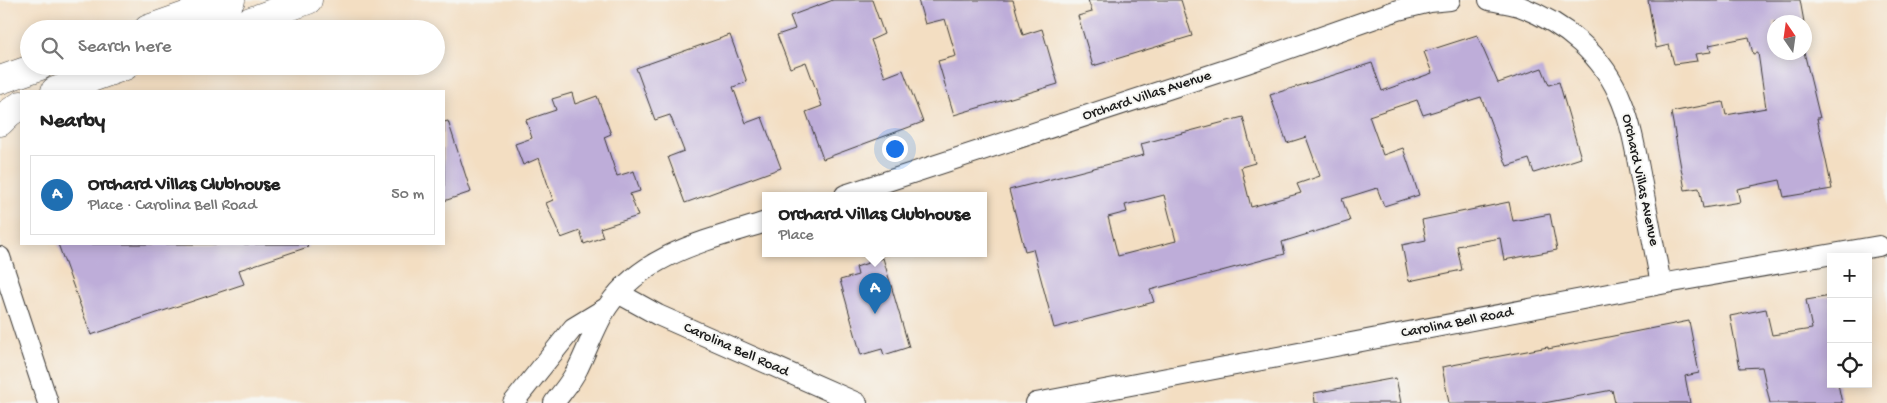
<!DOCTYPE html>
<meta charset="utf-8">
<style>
body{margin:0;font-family:"Gochi Hand",sans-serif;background:#f2f2f2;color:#222}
.controls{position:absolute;right:15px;bottom:15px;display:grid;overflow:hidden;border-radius:0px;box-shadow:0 2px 12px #0003}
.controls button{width:45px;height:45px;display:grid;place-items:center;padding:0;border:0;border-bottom:1px solid #e0e0e0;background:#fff;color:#222;font:25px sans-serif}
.compass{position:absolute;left:1767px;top:15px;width:45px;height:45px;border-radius:50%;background:#fff;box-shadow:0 2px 12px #0003;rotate:347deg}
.you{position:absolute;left:894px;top:148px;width:18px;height:18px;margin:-12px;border:4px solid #fff;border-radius:50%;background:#1a73e8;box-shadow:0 0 0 8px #1a73e833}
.badge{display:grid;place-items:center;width:32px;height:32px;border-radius:50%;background:#1f6fb2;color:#fff;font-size:16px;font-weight:700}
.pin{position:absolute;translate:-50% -41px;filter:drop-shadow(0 1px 2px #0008)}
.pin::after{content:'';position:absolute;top:26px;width:18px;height:15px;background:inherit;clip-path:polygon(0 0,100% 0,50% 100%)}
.popup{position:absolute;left:762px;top:192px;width:225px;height:65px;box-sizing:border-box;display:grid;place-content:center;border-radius:0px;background:#fff;filter:drop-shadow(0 1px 4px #0005);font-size:16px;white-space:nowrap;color:#767676}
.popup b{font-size:19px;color:#222}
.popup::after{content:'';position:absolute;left:50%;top:100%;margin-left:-10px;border:10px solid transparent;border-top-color:#fff}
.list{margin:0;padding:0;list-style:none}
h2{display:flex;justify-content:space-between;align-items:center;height:65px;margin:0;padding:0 20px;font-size:21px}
h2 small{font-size:16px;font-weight:400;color:#767676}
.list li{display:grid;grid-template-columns:32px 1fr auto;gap:15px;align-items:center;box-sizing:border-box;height:80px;margin:0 10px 10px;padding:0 10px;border:1px solid #e0e0e0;border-radius:0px}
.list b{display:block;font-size:19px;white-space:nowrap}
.list p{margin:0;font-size:16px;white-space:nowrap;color:#767676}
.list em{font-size:16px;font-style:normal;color:#767676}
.icon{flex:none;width:28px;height:28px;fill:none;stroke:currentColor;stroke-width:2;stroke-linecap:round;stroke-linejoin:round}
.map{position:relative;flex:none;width:1887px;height:403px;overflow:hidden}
.search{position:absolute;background:#fff;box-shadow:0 2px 12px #0003;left:20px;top:20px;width:425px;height:55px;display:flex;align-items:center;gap:12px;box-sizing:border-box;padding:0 18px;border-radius:28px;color:#767676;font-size:19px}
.panel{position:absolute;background:#fff;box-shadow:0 2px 12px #0003;left:20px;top:90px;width:425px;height:155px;border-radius:0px}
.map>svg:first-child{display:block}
.building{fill:#beadd9;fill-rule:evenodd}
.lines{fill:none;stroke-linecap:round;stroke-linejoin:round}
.street-casing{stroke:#3c3935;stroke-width:22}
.highway-casing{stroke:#3c3935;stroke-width:29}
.street{stroke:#fff;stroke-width:20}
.highway{stroke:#fff;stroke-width:28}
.labels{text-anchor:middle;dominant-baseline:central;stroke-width:4;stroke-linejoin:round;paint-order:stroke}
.street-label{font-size:15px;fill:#1c1c1c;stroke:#f6f6f2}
</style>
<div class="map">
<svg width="1887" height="403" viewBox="0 0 1887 403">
<rect width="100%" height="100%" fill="#f6f6f2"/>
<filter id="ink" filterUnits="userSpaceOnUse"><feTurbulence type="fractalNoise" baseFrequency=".02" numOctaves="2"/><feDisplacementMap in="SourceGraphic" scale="10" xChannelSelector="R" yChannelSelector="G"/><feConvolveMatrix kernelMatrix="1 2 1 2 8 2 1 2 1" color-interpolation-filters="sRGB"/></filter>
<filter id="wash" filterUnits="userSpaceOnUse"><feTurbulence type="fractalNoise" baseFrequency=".0096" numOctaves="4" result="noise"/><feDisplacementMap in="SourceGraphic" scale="20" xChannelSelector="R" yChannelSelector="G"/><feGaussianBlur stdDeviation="1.12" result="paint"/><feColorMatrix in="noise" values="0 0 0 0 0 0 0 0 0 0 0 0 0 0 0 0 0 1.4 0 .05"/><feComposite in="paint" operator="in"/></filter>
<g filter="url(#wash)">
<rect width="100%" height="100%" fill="#f3dec2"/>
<g id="blocks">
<!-- building -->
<path class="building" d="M833 0H872L884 34 871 40 885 77 903 70 923 122 823 159 806 112 822 106 806 62 790 68 777 35 795 29 790 16Z
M918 0H1013L1023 35 1042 29 1058 84 954 115 938 61 956 56 945 19 925 24Z
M1088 0H1181L1192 36 1093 66 1078 16 1092 12Z
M1648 0H1800L1804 22H1774V52H1804L1820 118H1817L1832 189 1784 197 1780 180 1737 189 1740 202 1703 208 1699 188 1685 190 1671 112 1723 102 1726 115 1766 108 1758 53 1753 54 1749 37 1709 45 1711 52 1695 54 1697 61 1674 64 1669 45 1656 48Z
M730 35 747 82 733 87 746 123 762 117 781 168 685 203 668 157 684 151 670 115 655 120 636 68Z
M1477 35 1498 83 1542 68 1549 85 1559 82 1581 158 1534 173 1529 159 1507 166 1481 97 1423 115 1417 100 1369 116 1383 155 1403 148 1419 195 1384 206 1377 188 1342 199 1350 221 1282 242 1285 254 1150 290 1154 302 1054 328 1033 249 1025 251 1009 190 1144 155 1141 144 1243 117 1255 163 1241 167 1251 207 1301 193 1297 184 1320 176 1306 137 1287 143 1270 95 1372 63 1382 91 1432 73 1424 52ZM1164 195 1176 241 1118 256 1108 217 1127 212 1125 205Z
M572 93 575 104 597 96 611 134 604 137 617 176 634 171 640 191 630 194 638 216 600 228 603 237 584 244 580 231 561 238 546 203 553 200 539 158 523 165 515 144 532 138 526 120 556 110 552 99Z
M448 121 471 192 444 201V122Z
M1509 202 1513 221 1550 214 1557 250 1504 260 1500 238 1457 246 1462 270 1409 281 1402 245 1426 240 1422 220Z
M58 244H307L308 247 239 270 244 284 91 335Z
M883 258 909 347 884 355 882 349 861 355 840 280 858 275 856 267Z
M1831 296V384H1838L1842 403H1770L1762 367 1740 368 1730 316 1766 309 1772 335 1812 329 1806 300Z
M1689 321 1699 373 1685 376 1690 403H1615L1612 390 1544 403H1449L1442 367 1548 347V349Z
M1396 378 1401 403H1315L1314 393Z"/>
</g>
</g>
<g filter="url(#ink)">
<use href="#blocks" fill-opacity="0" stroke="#3c3935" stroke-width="1"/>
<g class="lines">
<!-- street casing -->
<g class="street-casing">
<path id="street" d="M1489 0C1499 2 1510 3 1519 6 1564 23 1604 55 1622 102 1632 127 1636 153 1641 179 1648 214 1654 249 1661 284
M845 195 1247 63 1398 10 1430 2 1450 0
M0 257 48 403
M618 293 658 315 857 403
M513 403 573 328 606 308
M554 403C562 392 572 381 578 368 587 350 597 322 608 306 644 253 709 240 766 222
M1036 403 1661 284 1879 246"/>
</g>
<!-- highway casing -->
<g class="highway-casing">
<path id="highway" d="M148 29 231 0
M229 29 308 0
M0 80 40 66
M55 91 125 66
M0 122 9 113 21 105"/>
</g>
<!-- street -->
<use href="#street" class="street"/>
<!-- highway -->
<use href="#highway" class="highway"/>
</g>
</g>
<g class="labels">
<!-- street labels -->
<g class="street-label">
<text transform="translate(1147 96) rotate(-18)">Orchard Villas Avenue</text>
<text transform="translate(1640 180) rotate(78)">Orchard Villas Avenue</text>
<text transform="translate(1457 323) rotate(-11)">Carolina Bell Road</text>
<text transform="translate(736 350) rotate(24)">Carolina Bell Road</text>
</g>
</g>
</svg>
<div class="controls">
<button>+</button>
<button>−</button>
<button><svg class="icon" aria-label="locate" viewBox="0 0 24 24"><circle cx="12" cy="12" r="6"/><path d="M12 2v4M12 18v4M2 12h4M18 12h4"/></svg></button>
</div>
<svg class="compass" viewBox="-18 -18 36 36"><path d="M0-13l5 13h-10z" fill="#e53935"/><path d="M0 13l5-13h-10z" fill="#767676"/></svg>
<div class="you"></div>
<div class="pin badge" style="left:875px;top:314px">A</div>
<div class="popup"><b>Orchard Villas Clubhouse</b>Place</div>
<div class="search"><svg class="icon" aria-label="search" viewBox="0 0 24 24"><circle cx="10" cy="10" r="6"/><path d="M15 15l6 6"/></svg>Search here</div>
<section class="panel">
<h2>Nearby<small></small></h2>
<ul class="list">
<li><span class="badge">A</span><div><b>Orchard Villas Clubhouse</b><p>Place · Carolina Bell Road</p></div><em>50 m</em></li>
</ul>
</section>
</div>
